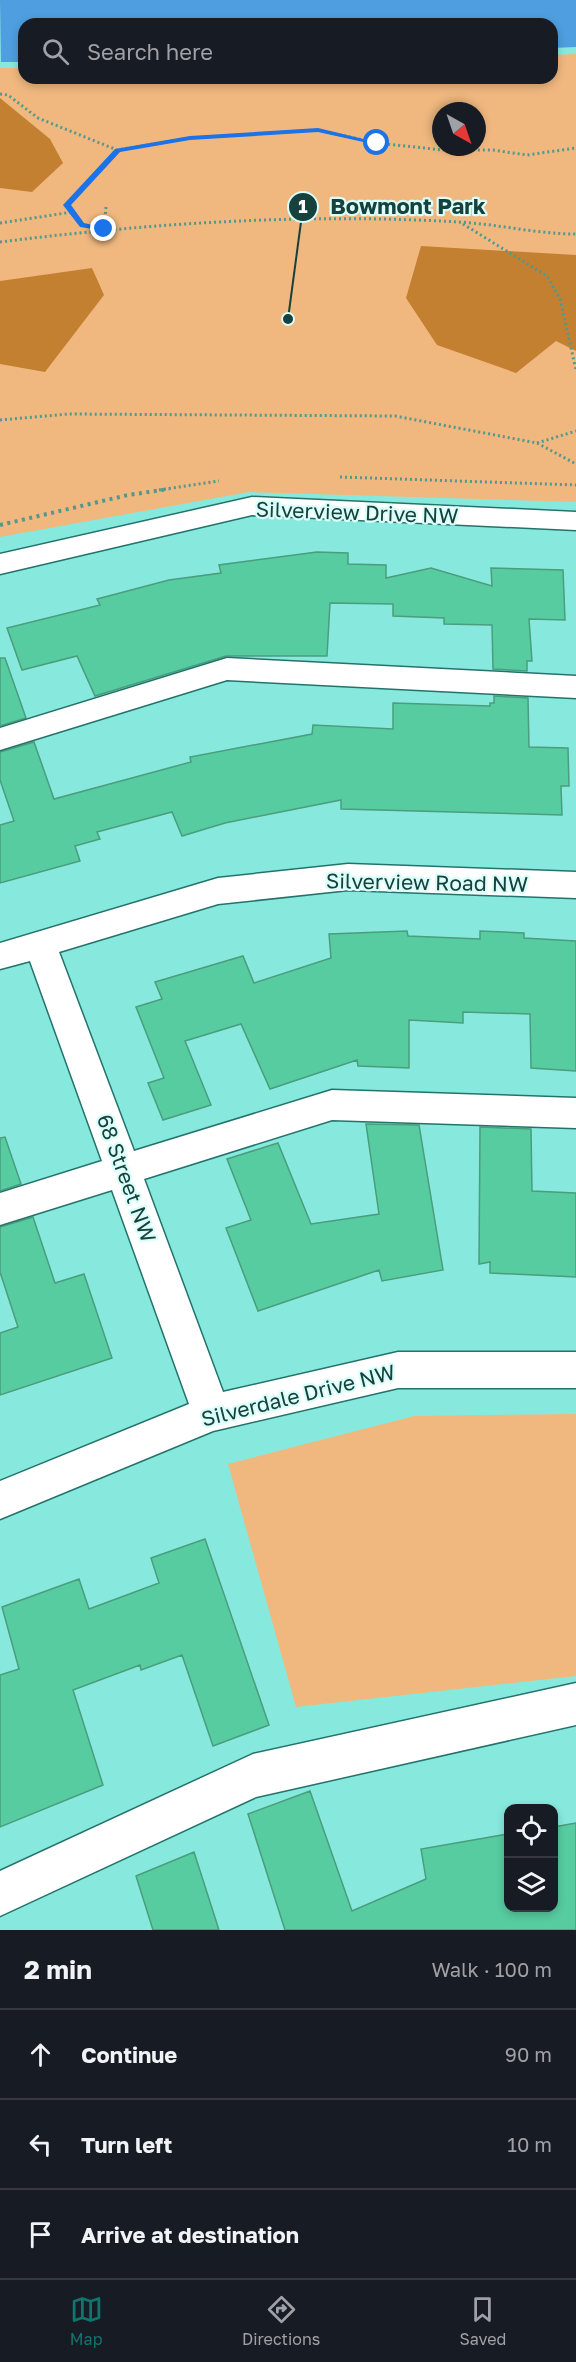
<!DOCTYPE html>
<meta charset="utf-8">
<style>
body{margin:0;font-family:"Golos Text",sans-serif;background:#20242c;color:#f1f3f6}
.controls{position:absolute;right:18px;bottom:18px;display:grid;overflow:hidden;border-radius:12px;box-shadow:0 3px 9px #0003}
.controls button{width:54px;height:54px;display:grid;place-items:center;padding:0;border:0;border-bottom:2px solid #363941;background:#171b24;color:#f1f3f6;font:30px sans-serif}
.compass{position:absolute;left:432px;top:102px;width:54px;height:54px;border-radius:50%;background:#171b24;box-shadow:0 3px 9px #0003;rotate:140deg}
.stop{position:absolute;width:18px;height:18px;margin:-14px;border:4px solid #1a73e8;border-radius:50%;background:#fff}
.stop.end{background:#1a73e8;border-color:#fff;box-shadow:0 2px 6px #0008}
.list{margin:0;padding:0;list-style:none}
h2{display:flex;justify-content:space-between;align-items:center;height:78px;margin:0;padding:0 24px;font-size:26px}
h2 small{font-size:20px;font-weight:400;color:#9ea1a6}
.list li{display:grid;grid-template-columns:39px 1fr auto;gap:18px;align-items:center;box-sizing:border-box;height:90px;padding:0 24px;border-top:2px solid #363941}
.list b{display:block;font-size:22px;white-space:nowrap}
.list em{font-size:20px;font-style:normal;color:#9ea1a6}
.icon{flex:none;width:33px;height:33px;fill:none;stroke:currentColor;stroke-width:2;stroke-linecap:round;stroke-linejoin:round}
.map{position:relative;flex:none;width:576px;height:1930px;overflow:hidden}
.search{position:absolute;background:#171b24;box-shadow:0 3px 9px #0003;left:18px;right:18px;top:18px;height:66px;display:flex;align-items:center;gap:15px;box-sizing:border-box;padding:0 21px;border-radius:18px;color:#9ea1a6;font-size:22px}
.sheet{height:348px;background:#171b24}
nav{display:flex;justify-content:space-around;align-items:center;box-sizing:border-box;height:84px;border-top:2px solid #363941;background:#171b24;font-size:16px;color:#9ea1a6}
nav a{display:grid;justify-items:center;gap:3px}
nav .on{color:#0f766e}
.map>svg:first-child{display:block}
.green{fill:#f0b87f;fill-rule:evenodd}
.forest{fill:#c48031}
.water{fill:#4f9edf}
.building{fill:#57cca1;stroke:#4a9d7d;stroke-width:1.5}
.lines{fill:none;stroke-linecap:round;stroke-linejoin:round}
.minor-casing{stroke:#24736b;stroke-width:3}
.path-far1{stroke:#509890;stroke-width:3;stroke-dasharray:2 3;stroke-linecap:butt}
.path{stroke:#509890;stroke-width:4;stroke-dasharray:3 4.5;stroke-linecap:butt}
.minor{fill:#fff;fill-rule:evenodd}
.route{fill:#1a73e8}
.labels{text-anchor:middle;dominant-baseline:central;stroke-width:4.5;stroke-linejoin:round;paint-order:stroke}
.street-label{font-size:21px;fill:#16413c;stroke:#dafef9}
.leader{fill:none;stroke:#16413c;stroke-width:2}
.callout-dot{fill:#16413c;stroke:#dafef9;stroke-width:2}
.mark-label{font-size:18px;text-anchor:middle;font-weight:bold;fill:#fff}
.callout-label{font-size:22px;text-anchor:middle;font-weight:bold;fill:#16413c;stroke:#dafef9;stroke-width:4.5;stroke-linejoin:round;paint-order:stroke}
</style>
<div class="map">
<svg width="576" height="1930" viewBox="0 0 576 1930">
<rect width="100%" height="100%" fill="#87e9de"/>
<!-- green -->
<path class="green" d="M576 54V502L249 492 0 537V68H24V78H552V55ZM441 111H477V147H441Z
M576 1414V1676L296 1707 228 1464 414 1416Z"/>
<!-- forest -->
<path class="forest" d="M0 98 50 139 63 163 32 192 0 188Z
M421 246 576 255V351L556 341 516 373 437 345 406 298Z
M92 268 104 295 45 372 0 364V281Z"/>
<!-- water -->
<path class="water" d="M0 0H576V47L552 48V24H24V62H1Z"/>
<!-- building -->
<path class="building" d="M317 552 348 553V564L386 565V578L431 568 492 586 491 568 563 570 565 620 529 619 532 661H527V671L493 669 492 625 444 624V618L393 616V604L330 603 327 656H226L95 696 77 656 22 670 7 628 100 605 97 599 169 580 221 573 219 565Z
M0 658H5L26 718 0 726Z
M494 696 528 698 529 747 568 748 569 786H561L562 815 341 809V800L225 823 182 836 172 812 97 832 100 839 75 846 80 861 0 883V825L14 821 0 780V752L34 742 54 799 191 762 190 757 312 734 313 725 393 729V703L490 706V703H494Z
M407 931 408 936 480 939V931L524 933V938L576 941V1071L531 1068 530 1014 463 1012V1023L409 1020V1068L358 1066 357 1060 270 1089 241 1024 185 1041 211 1105 163 1120 148 1083 164 1078 136 1007 162 999 155 982 243 956 254 983 331 958 329 934Z
M366 1124 419 1125 443 1270 382 1281 379 1270 258 1311 226 1228 251 1220 227 1159 278 1143 311 1224 379 1214Z
M480 1127 531 1129 532 1191 576 1193V1277L490 1273V1262L479 1264Z
M5 1137 21 1184 0 1191V1138Z
M33 1217 55 1283 84 1274 112 1358 0 1395V1333L18 1327 0 1272V1227Z
M205 1539 269 1725 213 1746 182 1655 141 1670 140 1665 73 1690 103 1785 0 1827V1675L19 1669 2 1607 79 1579 89 1609 159 1583 151 1558Z
M310 1791 352 1911 426 1879 421 1849 508 1834V1908H554V1827L576 1823V1930H285L248 1814Z
M194 1852 219 1930H153L136 1876Z"/>
<g class="lines">
<!-- minor casing -->
<g class="minor-casing">
<path id="minor" d="M252 497 576 512V530L252 515 0 574V554Z
M227 658 576 676V698L227 680 0 750V728Z
M348 864 576 872V898L348 890 218 904 59 952 134 1151 332 1090 576 1098V1128L332 1120 144 1179 223 1392 398 1352H576V1388H398L213 1431 0 1519V1481L189 1404 112 1190 0 1225V1193L102 1161 30 961 0 969V943L218 878Z
M576 1683V1725L256 1797 0 1916V1871L253 1754Z"/>
</g>
<!-- path-far1 -->
<path class="path-far1" d="M0 94 8 95 38 118 117 150 190 138 318 130 377 143 443 150H493L527 155 576 148
M106 207 104 229 82 225 67 205 117 150
M0 223 72 212
M463 224 547 276 560 299 576 370
M0 242C152 223 305 213 458 222 498 224 536 234 576 234
M0 420 69 414 395 416 537 443 576 464
M537 443 576 431
M340 477 576 485
M159 490 219 481"/>
<!-- path -->
<path class="path" d="M0 525 128 495 169 489"/>
<!-- minor -->
<use href="#minor" class="minor"/>
</g>
<!-- route -->
<path class="route" d="M318 128 380 143 377 145 318 132 190 140 120 152 71 205 84 223 106 228V231L80 227 63 205 115 149 190 136Z"/>
<g class="labels">
<!-- street labels -->
<g class="street-label">
<text transform="translate(357 512) rotate(2)">Silverview Drive NW</text>
<text transform="translate(427 882) rotate(1)">Silverview Road NW</text>
<text transform="translate(127 1178) rotate(70)">68 Street NW</text>
<text transform="translate(298 1395) rotate(-14)">Silverdale Drive NW</text>
</g>
</g>
<!-- callouts -->
<path class="leader" d="M288 319L303 207"/>
<g class="callout-dot">
<circle cx="288" cy="319" r="6"/>
<circle cx="303" cy="207" r="15"/>
</g>
<g class="mark-label">
<text x="303" y="213">1</text>
</g>
<g class="callout-label">
<text x="408" y="214">Bowmont Park</text>
</g>
</svg>
<div class="controls">
<button><svg class="icon" aria-label="locate" viewBox="0 0 24 24"><circle cx="12" cy="12" r="6"/><path d="M12 2v4M12 18v4M2 12h4M18 12h4"/></svg></button>
<button><svg class="icon" aria-label="layers" viewBox="0 0 24 24"><path d="M12 4l9 5-9 5-9-5zM3 14l9 5 9-5"/></svg></button>
</div>
<svg class="compass" viewBox="-18 -18 36 36"><path d="M0-13l5 13h-10z" fill="#e53935"/><path d="M0 13l5-13h-10z" fill="#9ea1a6"/></svg>
<div class="stop" style="left:377px;top:143px"></div>
<div class="stop end" style="left:104px;top:229px"></div>
<div class="search"><svg class="icon" aria-label="search" viewBox="0 0 24 24"><circle cx="10" cy="10" r="6"/><path d="M15 15l6 6"/></svg>Search here</div>
</div>
<section class="sheet">
<h2>2 min<small>Walk · 100 m</small></h2>
<ul class="list">
<li><svg class="icon" aria-label="ahead" viewBox="0 0 24 24"><path d="M12 20V5M6 11l6-6 6 6"/></svg><div><b>Continue</b></div><em>90 m</em></li>
<li><svg class="icon" aria-label="left" viewBox="0 0 24 24"><path d="M17 20v-9H6M10 6l-5 5 5 5"/></svg><div><b>Turn left</b></div><em>10 m</em></li>
<li><svg class="icon" aria-label="arrive" viewBox="0 0 24 24"><path d="M6 21V4h12l-3 4 3 4H6"/></svg><div><b>Arrive at destination</b></div></li>
</ul>
</section>
<nav>
<a class="on"><svg class="icon" aria-label="map" viewBox="0 0 24 24"><path d="M3 6l6-2 6 2 6-2v14l-6 2-6-2-6 2zM9 4v14M15 6v14"/></svg>Map</a>
<a><svg class="icon" aria-label="directions" viewBox="0 0 24 24"><path d="M12 3l9 9-9 9-9-9zM9 14v-3h6M13 9l2 2-2 2"/></svg>Directions</a>
<a><svg class="icon" aria-label="saved" viewBox="0 0 24 24"><path d="M7 4h10v16l-5-4-5 4z"/></svg>Saved</a>
</nav>
